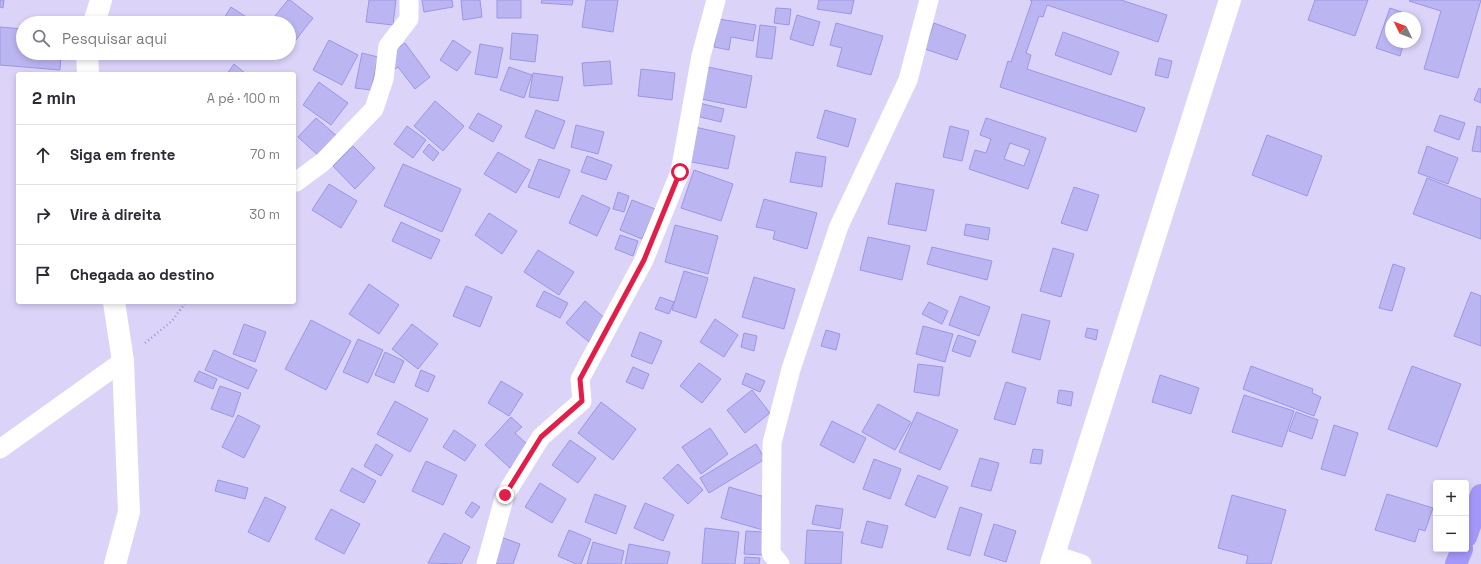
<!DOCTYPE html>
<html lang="pt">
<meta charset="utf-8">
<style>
body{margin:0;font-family:"Space Grotesk",sans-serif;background:#f7f7f7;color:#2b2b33}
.controls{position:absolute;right:12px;bottom:12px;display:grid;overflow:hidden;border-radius:4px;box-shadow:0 2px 6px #0003}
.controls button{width:36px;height:36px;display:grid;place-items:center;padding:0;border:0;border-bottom:1px solid #e1e1e2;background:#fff;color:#2b2b33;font:20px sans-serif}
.compass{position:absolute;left:1385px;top:12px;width:36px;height:36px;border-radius:50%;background:#fff;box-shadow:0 2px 6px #0003;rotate:313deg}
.stop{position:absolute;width:12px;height:12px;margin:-9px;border:3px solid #e11d48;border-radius:50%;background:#fff}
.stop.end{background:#e11d48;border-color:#fff;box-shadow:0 1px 4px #0008}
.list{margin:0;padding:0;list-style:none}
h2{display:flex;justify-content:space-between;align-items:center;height:52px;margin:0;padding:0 16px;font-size:17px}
h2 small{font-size:13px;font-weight:400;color:#7c7c81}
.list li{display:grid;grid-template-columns:26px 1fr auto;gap:12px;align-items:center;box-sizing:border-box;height:60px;padding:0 16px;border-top:1px solid #e1e1e2}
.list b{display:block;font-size:15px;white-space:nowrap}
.list em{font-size:13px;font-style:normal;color:#7c7c81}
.icon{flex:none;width:22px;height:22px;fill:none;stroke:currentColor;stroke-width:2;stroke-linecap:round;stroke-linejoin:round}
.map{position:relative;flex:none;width:1481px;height:564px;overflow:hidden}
.search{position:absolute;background:#fff;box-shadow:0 2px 6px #0003;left:16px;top:16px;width:280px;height:44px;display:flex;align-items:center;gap:10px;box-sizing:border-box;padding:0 14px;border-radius:22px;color:#7c7c81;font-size:15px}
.panel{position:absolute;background:#fff;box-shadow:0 2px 6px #0003;left:16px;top:72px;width:280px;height:232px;border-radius:4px}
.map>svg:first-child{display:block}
.residential{fill:#dcd3f9;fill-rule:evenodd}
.building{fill:#bbb6f2;stroke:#9b96e5;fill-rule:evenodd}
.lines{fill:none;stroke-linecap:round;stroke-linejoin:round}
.path{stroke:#9e99d6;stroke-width:2.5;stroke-dasharray:1 3;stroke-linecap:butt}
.minor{stroke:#fff;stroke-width:19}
.tertiary{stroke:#fff;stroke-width:22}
.trunk{stroke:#a497fa;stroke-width:22}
.route{stroke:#e11d48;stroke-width:5}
</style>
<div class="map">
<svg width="1481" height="564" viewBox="0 0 1481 564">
<rect width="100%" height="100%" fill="#e7defc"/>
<!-- residential -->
<path class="residential" d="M0 0H1481V564H0ZM1391 18H1415V42H1391ZM23 23H289V53H23ZM18 74H294V302H18ZM1436 483H1466V549H1436Z"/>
<!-- building -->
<path class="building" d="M0 0H4L3 8 0 7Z
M288 0H290L313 18 295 41 289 36V23H272L270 22Z
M369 0H396L393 25 366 22Z
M422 0H452L453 7 424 12Z
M461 0H480L482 17 463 20Z
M497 0H521V18H497Z
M542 0H573L572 5 541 3Z
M586 0H618L613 32 582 27Z
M819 0H854L851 14 817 9Z
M1030 0H1121L1167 15 1158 42 1047 5 1043 17 1039 16 1026 53 1031 55 1027 69 1145 108 1136 132 1000 87 1008 61 1011 62 1032 1Z
M1315 0H1368L1355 36 1308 20Z
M1410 0H1481L1458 78 1424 69 1441 11 1409 1Z
M231 7 254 22 253 23H221Z
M776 8 791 9 789 25 774 23Z
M1390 8 1413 16 1412 18H1391V42H1404L1400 56 1376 48Z
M797 15 820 22 813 46 790 39Z
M719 19 756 25 753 41 731 37 729 50 714 47Z
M836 23 883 36 871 75 837 66 842 48 830 45Z
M934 23 966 35 957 60 925 49Z
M760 25 776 27 772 59 756 57Z
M0 27 23 29V53H61L60 70 0 65Z
M1063 32 1119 52 1111 75 1055 55Z
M512 33 538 35 535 62 510 59Z
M329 40 358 55 342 85 313 70Z
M453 40 471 52 457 71 440 60Z
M405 43 430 77 415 89 398 67 393 70 389 55Z
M480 44 503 48 497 78 475 74Z
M362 53 378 57 371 90 355 88Z
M1159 58 1172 61 1168 78 1155 75Z
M610 61 612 84 584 86 582 63Z
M234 64 246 74H227Z
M509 67 532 75 524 98 500 90Z
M708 67 752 76 746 108 701 99Z
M641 69 675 73 672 100 638 96Z
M533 73 563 77 558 101 529 97Z
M319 82 348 103 331 125 303 105Z
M1479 88 1481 89V103L1474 100Z
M435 101 464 126 443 151 414 126Z
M699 103 724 109 721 122 696 116Z
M536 110 565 121 554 149 525 137Z
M825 110 856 119 848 147 817 138Z
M478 113 502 126 493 142 469 128Z
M1440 115 1465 123 1459 140 1434 131Z
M316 118 338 137 320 157 298 137Z
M986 118 1046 138 1028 189 969 169 975 150 986 153 991 139 980 135ZM1010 143 1030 150 1024 166 1004 159Z
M576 125 604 132 598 154 571 147Z
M407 126 426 140 413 158 394 144Z
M950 126 969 131 962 161 943 157Z
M1477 126 1481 127V152L1472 151Z
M695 127 735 136 728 169 687 161Z
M1267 135 1322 156 1307 196 1252 175Z
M429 144 439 153 433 161 423 152Z
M353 146 375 168 355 189 333 166Z
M1427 146 1458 158 1448 184 1418 173Z
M498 152 530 170 516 193 484 174Z
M796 152 826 157 822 187 790 182Z
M587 156 612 165 606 180 581 172Z
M539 159 570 170 559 198 528 187Z
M403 164 461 189 442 232 384 206Z
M694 170 733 184 721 221 681 208Z
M1427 178 1481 199V239L1413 214Z
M896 183 934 190 926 231 888 224Z
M329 184 357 201 341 228 312 210Z
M1074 187 1099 195 1087 231 1061 223Z
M618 192 629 196 624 212 613 209Z
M582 195 610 208 597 236 569 223Z
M764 199 817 213 807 249 773 239 775 231 756 227Z
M632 200 655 209 642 239 620 230Z
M489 213 517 231 502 254 475 235Z
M401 222 440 240 431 259 392 241Z
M966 224 990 228 988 240 964 235Z
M675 225 718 236 708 274 665 262Z
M620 235 638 241 633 256 615 249Z
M868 237 910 246 902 280 860 270Z
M932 247 992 261 987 280 927 264Z
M1053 248 1074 254 1061 297 1040 291Z
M538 250 574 272 559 295 524 272Z
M1393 264 1405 268 1392 311 1379 308Z
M684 271 708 278 696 318 672 310Z
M754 277 795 289 784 329 742 317Z
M369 284 399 305 379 334 349 314Z
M466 286 492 297 480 327 453 316Z
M544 291 568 303 560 318 536 306Z
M1471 292 1481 296V346L1454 336Z
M960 296 990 307 979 336 949 325Z
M660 297 674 302 669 314 655 309Z
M585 301 607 320 589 342 566 323Z
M929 302 948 311 942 324 922 314Z
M1022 314 1050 321 1040 360 1012 352Z
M715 319 738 335 724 357 700 342Z
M311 320 351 341 326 390 285 369Z
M244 324 266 332 255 362 233 354Z
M412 324 438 344 418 369 392 349Z
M923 326 953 334 945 362 916 354Z
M1087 328 1098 330 1096 340 1085 337Z
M826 330 840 334 836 350 821 346Z
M640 332 662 341 652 364 631 356Z
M744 333 757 336 754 351 741 347Z
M958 335 976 341 970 357 952 351Z
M358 339 383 350 368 383 343 372Z
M214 350 257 370 248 389 205 370Z
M385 352 404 361 394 383 375 375Z
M699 363 721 379 702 403 680 386Z
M918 364 943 367 939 396 914 392Z
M1251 366 1313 389 1312 393 1321 397 1314 416 1243 389Z
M1412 366 1461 384 1437 447 1388 429Z
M633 367 649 374 643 389 626 382Z
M421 370 435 376 428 392 415 386Z
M199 371 217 379 213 389 194 381Z
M746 373 765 381 760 392 742 384Z
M1160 375 1199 388 1191 414 1152 402Z
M501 381 523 394 509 416 488 403Z
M1006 382 1026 388 1015 425 994 419Z
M220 386 241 393 233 417 211 409Z
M752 390 770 413 745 433 727 410Z
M1059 390 1073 392 1071 406 1057 403Z
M1244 395 1294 411 1282 447 1232 432Z
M395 401 428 419 410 452 377 434Z
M601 402 636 429 613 460 578 433Z
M878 404 911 422 895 450 862 432Z
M917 412 958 430 940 470 899 452Z
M1296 412 1318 420 1312 439 1289 431Z
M238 415 260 426 244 458 222 447Z
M511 417 522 427 515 433 530 447 510 468 485 445Z
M832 421 866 438 854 463 820 445Z
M1334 425 1358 433 1345 476 1321 469Z
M710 428 728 454 701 474 682 447Z
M454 430 476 445 465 461 443 447Z
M570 440 596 458 578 483 552 465Z
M376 444 393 455 381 476 364 466Z
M756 444 765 459 709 493 700 478Z
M1033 449 1043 450 1041 464 1030 463Z
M980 458 999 463 991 491 971 486Z
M874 459 901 469 890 499 863 489Z
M426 461 457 475 443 505 412 491Z
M678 464 703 490 688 504 663 478Z
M352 468 376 481 364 503 340 491Z
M918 475 948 487 935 518 905 505Z
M218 480 248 488 245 499 215 491Z
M540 483 566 499 552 523 525 507Z
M729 487 772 499 763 530 721 518Z
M595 494 626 506 616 534 585 522Z
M1387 494 1433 508 1425 531 1419 529 1415 542 1375 530Z
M1232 495 1286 510 1271 564H1246L1248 556 1218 548Z
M265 497 286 507 269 542 248 532Z
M472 502 480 507 472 518 465 513Z
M645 503 674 515 663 541 634 528Z
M816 505 843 509 840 529 812 524Z
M960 507 982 514 970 556 947 549Z
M331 509 360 524 344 554 315 539Z
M867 521 888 526 882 548 861 543Z
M994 524 1016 531 1006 562 984 555Z
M705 528 739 532 735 564H702Z
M569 530 591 539 581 564H576L558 556Z
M807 530 843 532 841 564H805Z
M746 531 764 532 762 555 744 554Z
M444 533 470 547 461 564 428 563Z
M501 537 520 544 513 564H491Z
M593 542 624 551 621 564H587Z
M629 544 670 552 667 564H625Z
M745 557 760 558 759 564H744Z"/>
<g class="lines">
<!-- path -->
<path class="path" d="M145 343 172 321 186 302"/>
<!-- minor -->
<path class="minor" d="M296 182 323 162 374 109 384 79 388 46 409 19V0
M0 449 123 361
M1055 555 1082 564
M486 564 505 495 541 437 582 401 580 379 644 260 680 172 701 56 716 0
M780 564 771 553 772 443 791 369 839 226 908 80 929 0"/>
<!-- tertiary -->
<path class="tertiary" d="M94 23 101 0
M87 53 88 74
M114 302 123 361 129 512 115 564
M1051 564 1230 0"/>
<!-- trunk -->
<path class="trunk" d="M1466 537 1481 495
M1456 564 1462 549"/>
</g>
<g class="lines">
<!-- route -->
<path class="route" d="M505 495 541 437 582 401 580 379 644 260 680 172"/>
</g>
</svg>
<div class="controls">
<button>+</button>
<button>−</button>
</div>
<svg class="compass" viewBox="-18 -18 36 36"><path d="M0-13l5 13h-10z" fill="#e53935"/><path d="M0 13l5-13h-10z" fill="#7c7c81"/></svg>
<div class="stop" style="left:680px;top:172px"></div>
<div class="stop end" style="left:505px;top:495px"></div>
<div class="search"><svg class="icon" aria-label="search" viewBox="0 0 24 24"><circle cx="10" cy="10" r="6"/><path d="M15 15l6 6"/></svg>Pesquisar aqui</div>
<section class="panel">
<h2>2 min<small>A pé · 100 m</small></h2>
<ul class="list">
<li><svg class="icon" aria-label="ahead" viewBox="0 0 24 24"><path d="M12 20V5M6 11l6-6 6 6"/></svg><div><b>Siga em frente</b></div><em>70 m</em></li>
<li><svg class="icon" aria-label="right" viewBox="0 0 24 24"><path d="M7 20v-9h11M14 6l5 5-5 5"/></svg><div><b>Vire à direita</b></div><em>30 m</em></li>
<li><svg class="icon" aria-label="arrive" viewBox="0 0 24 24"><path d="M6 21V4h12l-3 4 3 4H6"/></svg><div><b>Chegada ao destino</b></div></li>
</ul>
</section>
</div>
